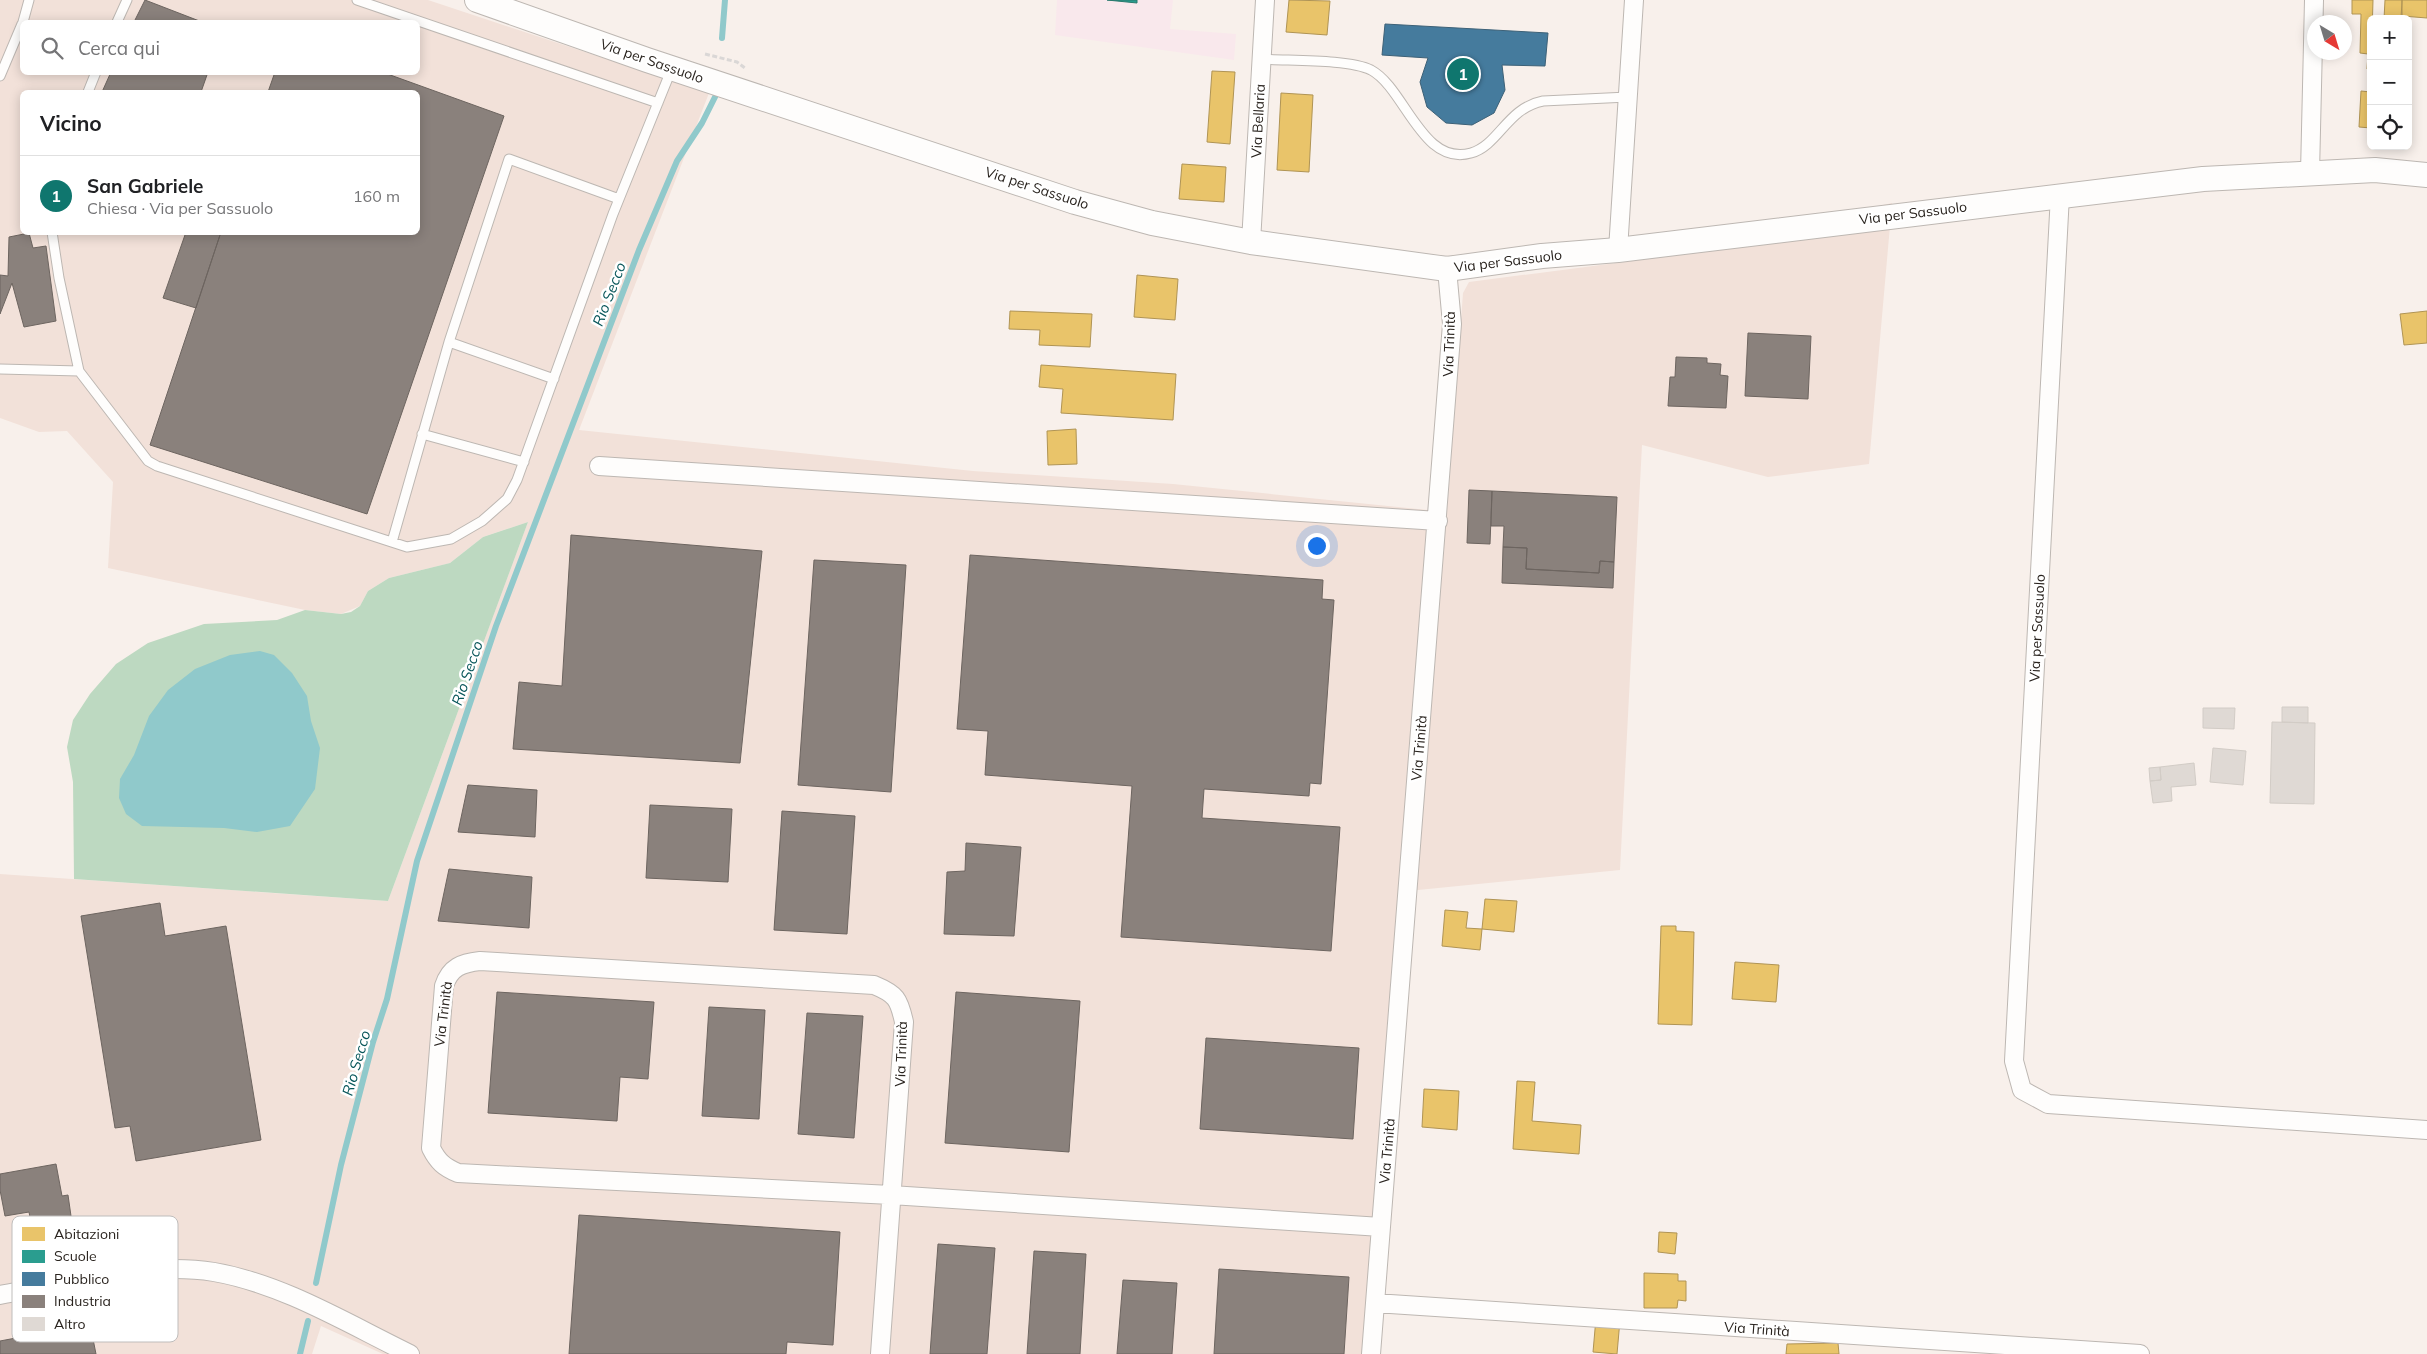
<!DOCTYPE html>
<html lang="it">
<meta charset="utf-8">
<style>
body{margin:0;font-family:Mulish,sans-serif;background:#f2f2f2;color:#202124}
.controls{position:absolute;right:15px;top:15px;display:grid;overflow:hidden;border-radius:8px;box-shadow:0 2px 12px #0003}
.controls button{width:45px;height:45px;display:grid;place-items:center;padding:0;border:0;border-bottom:1px solid #e0e0e0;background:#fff;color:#202124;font:25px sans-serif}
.compass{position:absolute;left:2307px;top:15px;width:45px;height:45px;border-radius:50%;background:#fff;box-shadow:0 2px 12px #0003;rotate:142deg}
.you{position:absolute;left:1316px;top:545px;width:18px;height:18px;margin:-12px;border:4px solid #fff;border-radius:50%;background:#1a73e8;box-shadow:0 0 0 8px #1a73e833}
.badge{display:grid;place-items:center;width:32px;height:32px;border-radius:50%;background:#0f766e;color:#fff;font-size:16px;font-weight:700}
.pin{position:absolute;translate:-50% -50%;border:2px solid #fff;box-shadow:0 1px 5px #0006}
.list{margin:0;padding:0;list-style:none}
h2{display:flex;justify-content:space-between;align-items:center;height:65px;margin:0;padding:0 20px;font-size:21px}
h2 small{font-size:16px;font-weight:400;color:#757577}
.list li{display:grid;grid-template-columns:32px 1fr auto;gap:15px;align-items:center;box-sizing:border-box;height:80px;padding:0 20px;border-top:1px solid #e0e0e0}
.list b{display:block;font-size:19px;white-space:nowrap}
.list p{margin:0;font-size:16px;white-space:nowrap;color:#757577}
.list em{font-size:16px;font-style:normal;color:#757577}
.icon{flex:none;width:28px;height:28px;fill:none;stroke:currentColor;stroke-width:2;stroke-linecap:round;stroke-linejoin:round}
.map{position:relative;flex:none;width:2427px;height:1354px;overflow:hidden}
.search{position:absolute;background:#fff;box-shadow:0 2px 12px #0003;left:20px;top:20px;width:400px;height:55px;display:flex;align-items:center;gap:12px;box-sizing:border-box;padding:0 18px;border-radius:8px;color:#757577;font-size:19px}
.panel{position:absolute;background:#fff;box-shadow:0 2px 12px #0003;left:20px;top:90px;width:400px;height:145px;border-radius:8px}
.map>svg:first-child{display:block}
.industrial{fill:#f2e1d9;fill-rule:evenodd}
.education{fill:#f9e8ec}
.forest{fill:#bdd9c1}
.water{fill:#90c9cb}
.homes{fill:#e9c46a;stroke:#b09454}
.schools{fill:#2a9d8f;stroke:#2a796d}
.public{fill:#457b9d;stroke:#3d6177}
.industry{fill:#8a817c;stroke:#6d6560}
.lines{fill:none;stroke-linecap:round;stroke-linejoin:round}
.stream{stroke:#90c9cb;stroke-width:6}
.building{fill:#dfd9d4;stroke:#d2ccc6}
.service-casing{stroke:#bdb7b2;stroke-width:11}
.minor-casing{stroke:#bdb7b2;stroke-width:20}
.secondary-casing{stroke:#bdb7b2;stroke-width:26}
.path{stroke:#dad7d6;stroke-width:3;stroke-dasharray:5 2.5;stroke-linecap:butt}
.service{stroke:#fefdfc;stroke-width:9}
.minor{stroke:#fefdfc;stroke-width:18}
.secondary{stroke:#fefdfc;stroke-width:24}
.labels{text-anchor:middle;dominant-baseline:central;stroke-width:5;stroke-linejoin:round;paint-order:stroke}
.street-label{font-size:14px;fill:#2a241f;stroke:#fff}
.water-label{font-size:15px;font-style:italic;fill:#08565a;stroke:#fff}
.key{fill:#fff;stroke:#bfbdbc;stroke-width:1}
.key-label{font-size:14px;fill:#2a241f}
</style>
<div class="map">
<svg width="2427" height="1354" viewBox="0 0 2427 1354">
<rect width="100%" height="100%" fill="#f8f0eb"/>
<!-- industrial -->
<path class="industrial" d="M0 0H428L709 93 579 430 973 471 1173 484 1447 512 1463 293 1469 282 1639 260 1892 203 1869 464 1768 477 1642 445 1620 870 1408 891 1380 1354H383L321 1326 312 1354H0V874L388 901 528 522 483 537 450 563 389 578 368 591 360 606 341 614 305 610 108 568 113 482 67 431 39 432 0 418ZM22 22H418V72H22ZM22 92H418V232H22Z"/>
<!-- education -->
<path class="education" d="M1057 0H1173L1170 29 1236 34 1234 60 1055 35Z"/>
<!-- forest -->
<path class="forest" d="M528 522 388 901 74 879 73 782 67 747 73 720 90 694 116 664 148 643 204 624 277 620 305 610 341 614 351 612 360 606 368 591 389 578 450 563 483 537Z"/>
<!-- water -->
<path class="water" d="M260 651 274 655 292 673 307 696 311 721 320 748 315 789 290 826 257 832 224 828 142 826 126 814 119 798 120 779 134 755 149 716 168 690 195 669 230 655Z"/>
<!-- homes -->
<path class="homes" d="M1289 0 1330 1 1327 35 1286 32Z
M2352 0H2373L2371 70 2367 69 2368 54 2360 53 2361 14H2352Z
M2385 0H2402L2401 19H2384Z
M2402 0H2427V18L2402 16Z
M1212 71 1235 72 1230 144 1207 142Z
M2361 91 2371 92V128L2359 127Z
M1281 93 1313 95 1309 172 1277 170Z
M1182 164 1226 167 1224 202 1179 199Z
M1137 275 1178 279 1175 320 1134 317Z
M1010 311 1092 314 1090 347 1039 345 1040 330 1009 329Z
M2427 311V343L2404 345 2400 314Z
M1041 365 1176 374 1173 420 1061 413 1063 389 1039 387Z
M1076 429 1077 464 1048 465 1047 431Z
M1485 899 1517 901 1514 932 1482 929Z
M1445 910 1468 912 1466 928 1482 929 1480 950 1442 946Z
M1661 926H1676V931L1694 932 1692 1025 1658 1024Z
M1735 962 1779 965 1776 1002 1732 999Z
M1517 1081 1535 1082 1532 1121 1581 1125 1579 1154 1513 1149Z
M1424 1089 1459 1091 1457 1130 1422 1127Z
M1659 1232 1677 1233 1675 1254 1658 1252Z
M1644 1273 1678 1274V1281H1686V1301L1678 1300 1677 1308H1644Z
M1596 1318 1620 1320 1617 1354 1593 1352Z
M1838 1343 1839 1354H1786L1787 1344Z"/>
<!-- schools -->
<path class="schools" d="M1107 0H1137V3Z"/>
<!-- public -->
<path class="public" d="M1385 24 1548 33 1545 66 1502 65 1505 90 1494 113 1472 125 1446 123 1427 107 1420 82 1428 58 1382 55Z"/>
<!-- industry -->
<path class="industry" d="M145 0 202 22H134Z
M111 72H208L201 92H102Z
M275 72H382L504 116 367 514 150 445 221 232H418V92H268Z
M186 232H221L196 308 163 298Z
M29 233 33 248 46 246 56 321 24 327 12 283 0 314V275L8 276 9 237Z
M1748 333 1811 336 1808 399 1745 396Z
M1676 357 1707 358V363L1721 364 1720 375 1728 376 1726 408 1668 406 1670 377H1675Z
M1469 490 1492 491 1490 544 1467 543Z
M1492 491 1617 497 1614 562 1600 561 1599 573 1526 569 1527 548 1503 547 1504 526H1491Z
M571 535 762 551 740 763 513 749 519 682 562 686Z
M1503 547 1527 548 1526 569 1599 573 1600 561 1614 562 1613 588 1502 583Z
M970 555 1323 580 1322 599 1334 600 1321 784 1310 783 1309 796 1204 789 1202 818 1340 827 1331 951 1121 937 1132 786 985 775 988 731 957 729Z
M814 560 906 565 891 792 798 785Z
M468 785 537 790 535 837 458 832Z
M650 805 732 809 728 882 646 878Z
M782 811 855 816 847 934 774 930Z
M966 843 1021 847 1014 936 944 934 947 872 965 871Z
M449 869 532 877 529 928 438 921Z
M160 903 165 936 226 926 261 1140 136 1161 130 1126 115 1128 81 916Z
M497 992 654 1002 648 1079 620 1077 617 1121 488 1113Z
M956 992 1080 1001 1069 1152 945 1143Z
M709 1007 765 1010 759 1119 702 1116Z
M807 1013 863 1016 854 1138 798 1134Z
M1206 1038 1359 1048 1353 1139 1200 1129Z
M56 1164 62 1196 68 1195 71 1216 31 1223 29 1212 5 1216 0 1190V1174Z
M579 1215 840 1232 833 1345 787 1342 786 1354H569Z
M938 1244 995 1248 987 1354H930Z
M1034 1251 1086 1254 1080 1354H1027Z
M1219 1269 1349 1277 1344 1354H1214Z
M1123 1280 1177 1283 1172 1354H1117Z
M90 1324 96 1354H0V1341Z"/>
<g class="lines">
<!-- stream -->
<path class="stream" d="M722 38 725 0
M316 1283 341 1165 373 1042 387 999 417 861 496 626 639 250 677 161 702 123 715 97
M300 1354 308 1321"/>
</g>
<!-- building -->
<path class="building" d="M2282 707H2308V723L2282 722Z
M2203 708H2235L2234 729 2203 728Z
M2272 722 2315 723 2314 804 2270 803Z
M2213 748 2246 751 2243 785 2210 782Z
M2194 763 2196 785 2171 787 2172 801 2153 803 2150 781 2161 780 2160 767Z
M2160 767 2161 780 2150 781 2149 768Z"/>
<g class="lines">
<!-- service casing -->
<g class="service-casing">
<path id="service" d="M357 0 658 103
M23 22 29 0
M117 22 127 0
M1262 59C1288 61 1349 59 1371 70 1405 88 1422 167 1471 153 1499 145 1507 108 1543 101L1628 97
M0 76 22 24
M88 92 96 72
M52 232 59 278 79 371 148 461 157 466 407 547 451 539 482 521 507 499 517 480 613 214 672 68
M0 369 79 371
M554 379 449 342 509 159 619 199
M422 434 524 462
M392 542 449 342"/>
</g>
<!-- minor casing -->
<g class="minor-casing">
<path id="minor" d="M2310 173 2314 0
M2060 195 2014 1061 2022 1090 2048 1104 2427 1130
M1251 242 1265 0
M1618 250 1634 0
M599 466 1438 521
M0 1295C67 1283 146 1261 214 1272 283 1284 348 1324 410 1354
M1375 1303 2140 1354
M880 1354 904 1022C899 999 896 994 874 985L480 961C462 963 450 967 444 986L431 1148C438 1162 444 1167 458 1173L891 1195 1381 1227
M1371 1354 1452 324 1447 269"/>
</g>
<!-- secondary casing -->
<g class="secondary-casing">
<path id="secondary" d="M477 0 647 60 1075 202 1152 223 1251 242 1447 269 1542 256 1618 250 2203 179 2375 170 2427 175"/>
</g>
<!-- path -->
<path class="path" d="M705 54 737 62 745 68"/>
<!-- service -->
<use href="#service" class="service"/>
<!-- minor -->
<use href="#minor" class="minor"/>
<!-- secondary -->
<use href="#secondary" class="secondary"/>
</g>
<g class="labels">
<!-- street labels -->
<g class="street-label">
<text transform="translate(652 61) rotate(19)">Via per Sassuolo</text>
<text transform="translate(1258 121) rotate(-87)">Via Bellaria</text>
<text transform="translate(1037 188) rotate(18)">Via per Sassuolo</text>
<text transform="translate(1913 213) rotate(-7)">Via per Sassuolo</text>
<text transform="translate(1508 261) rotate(-7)">Via per Sassuolo</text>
<text transform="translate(1449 344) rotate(-88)">Via Trinità</text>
<text transform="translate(2037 628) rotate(-87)">Via per Sassuolo</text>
<text transform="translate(1419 748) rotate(-85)">Via Trinità</text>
<text transform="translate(443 1014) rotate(-83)">Via Trinità</text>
<text transform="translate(901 1054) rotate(-88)">Via Trinità</text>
<text transform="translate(1387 1151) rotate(-85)">Via Trinità</text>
<text transform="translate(1757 1329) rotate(4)">Via Trinità</text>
</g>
<!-- water labels -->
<g class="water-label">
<text transform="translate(609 294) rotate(-69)">Rio Secco</text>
<text transform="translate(467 673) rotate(-71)">Rio Secco</text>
<text transform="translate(356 1063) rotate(-74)">Rio Secco</text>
</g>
</g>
<!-- legend -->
<rect x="12" y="1216" width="166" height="126" rx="8" class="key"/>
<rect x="22" y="1227" width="23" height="14" fill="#e9c46a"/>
<rect x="22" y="1250" width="23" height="13" fill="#2a9d8f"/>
<rect x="22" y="1272" width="23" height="14" fill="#457b9d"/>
<rect x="22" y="1295" width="23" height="13" fill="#8a817c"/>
<rect x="22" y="1317" width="23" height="14" fill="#dfd9d4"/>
<g class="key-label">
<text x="54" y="1239">Abitazioni</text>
<text x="54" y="1261">Scuole</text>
<text x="54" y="1284">Pubblico</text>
<text x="54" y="1306">Industria</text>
<text x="54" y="1329">Altro</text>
</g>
</svg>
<div class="controls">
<button>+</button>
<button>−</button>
<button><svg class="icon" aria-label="locate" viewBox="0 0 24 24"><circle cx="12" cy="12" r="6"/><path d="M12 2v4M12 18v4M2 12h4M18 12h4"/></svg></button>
</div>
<svg class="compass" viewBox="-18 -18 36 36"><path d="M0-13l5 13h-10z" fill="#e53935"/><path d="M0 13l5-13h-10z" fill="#757577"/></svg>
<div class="you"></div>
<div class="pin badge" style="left:1463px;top:74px">1</div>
<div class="search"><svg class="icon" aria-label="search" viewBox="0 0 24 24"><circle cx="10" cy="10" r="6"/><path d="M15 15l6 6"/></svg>Cerca qui</div>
<section class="panel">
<h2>Vicino<small></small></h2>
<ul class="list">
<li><span class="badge">1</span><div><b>San Gabriele</b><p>Chiesa · Via per Sassuolo</p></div><em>160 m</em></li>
</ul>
</section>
</div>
